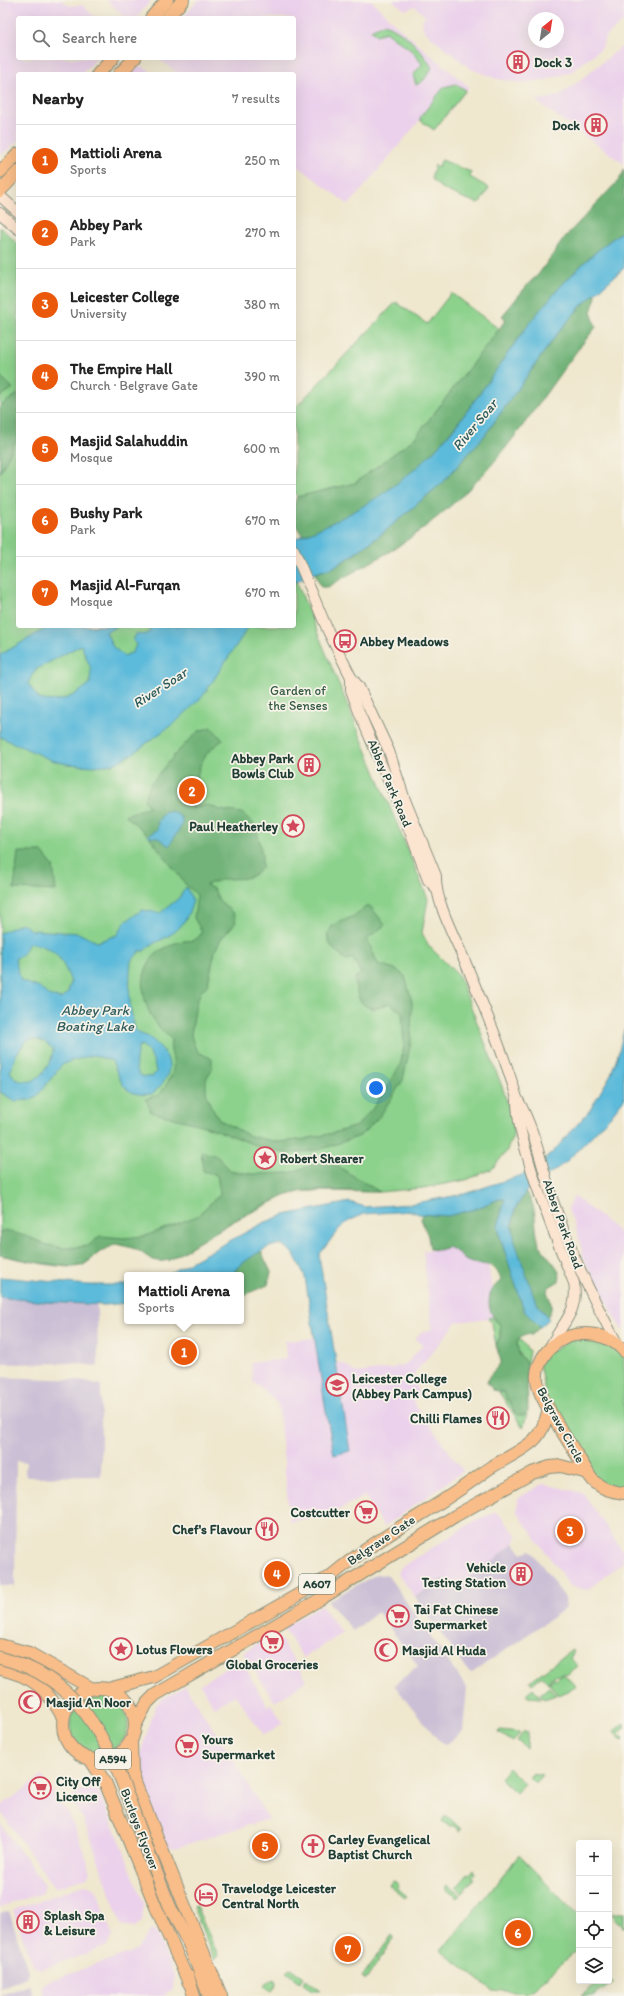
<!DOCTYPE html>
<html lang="en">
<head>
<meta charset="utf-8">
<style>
	:root { --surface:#fff; --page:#f2f2f2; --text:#222; --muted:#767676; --line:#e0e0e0; --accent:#ea580c }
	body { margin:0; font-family:Itim,sans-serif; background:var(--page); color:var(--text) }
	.controls { position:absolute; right:12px; bottom:12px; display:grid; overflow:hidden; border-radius:4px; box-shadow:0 4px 16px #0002 }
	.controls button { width:36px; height:36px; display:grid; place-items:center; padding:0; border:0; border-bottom:1px solid var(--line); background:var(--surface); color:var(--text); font:20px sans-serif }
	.compass { position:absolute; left:528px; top:12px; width:36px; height:36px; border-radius:50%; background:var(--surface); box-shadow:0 4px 16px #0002; rotate:30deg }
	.you { position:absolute; left:376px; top:1088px; width:14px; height:14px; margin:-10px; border:3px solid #fff; border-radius:50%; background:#1a73e8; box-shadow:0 0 0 6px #1a73e833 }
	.badge { display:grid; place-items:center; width:26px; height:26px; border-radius:50%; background:var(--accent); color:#fff; font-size:13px; font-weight:700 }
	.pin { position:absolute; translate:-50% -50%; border:2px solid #fff; box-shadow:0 1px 4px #0006 }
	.popup { position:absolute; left:124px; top:1272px; width:120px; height:52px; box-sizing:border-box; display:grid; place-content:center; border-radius:4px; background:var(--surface); filter:drop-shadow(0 1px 3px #0005); font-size:13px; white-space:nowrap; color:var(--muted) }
	.popup b { font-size:15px; color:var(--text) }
	.popup::after { content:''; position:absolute; left:50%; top:100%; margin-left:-8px; border:8px solid transparent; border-top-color:var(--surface) }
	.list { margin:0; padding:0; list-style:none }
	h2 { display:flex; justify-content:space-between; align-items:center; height:52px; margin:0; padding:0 16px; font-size:17px }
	h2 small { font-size:13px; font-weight:400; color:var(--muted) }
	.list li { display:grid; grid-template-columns:26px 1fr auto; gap:12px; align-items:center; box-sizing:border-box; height:72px; padding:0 16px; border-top:1px solid var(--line) }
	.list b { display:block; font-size:15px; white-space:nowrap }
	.list p { margin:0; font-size:13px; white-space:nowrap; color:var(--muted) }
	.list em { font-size:13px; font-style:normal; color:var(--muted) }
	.icon { flex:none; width:22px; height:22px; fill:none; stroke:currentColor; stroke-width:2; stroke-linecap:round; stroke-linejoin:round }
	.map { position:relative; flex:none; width:624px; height:1996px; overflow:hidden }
	.search { position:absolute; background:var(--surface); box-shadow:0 4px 16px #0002; left:16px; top:16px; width:280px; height:44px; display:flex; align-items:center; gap:10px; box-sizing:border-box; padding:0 14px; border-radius:4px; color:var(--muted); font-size:15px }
	.panel { position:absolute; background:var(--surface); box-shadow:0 4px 16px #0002; left:16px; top:72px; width:280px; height:556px; border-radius:4px }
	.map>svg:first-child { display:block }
	.built { fill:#ebd1eb; fill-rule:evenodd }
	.industrial { fill:#cbbfd5 }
	.green { fill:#8cd18c; stroke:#568760 }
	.forest { fill:#71b378; stroke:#487856 }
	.water { fill:#5cbada; stroke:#3e7c87; fill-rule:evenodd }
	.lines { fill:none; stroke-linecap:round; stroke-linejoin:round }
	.secondary-casing { stroke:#879281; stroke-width:12 }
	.primary-casing { stroke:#879281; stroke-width:14 }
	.secondary { stroke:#fce5d0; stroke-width:10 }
	.primary { stroke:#f8bd89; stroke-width:12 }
	.primary-bridge-casing { stroke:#879281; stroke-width:14; stroke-linecap:butt }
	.primary-bridge { stroke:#f8bd89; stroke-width:12 }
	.labels { text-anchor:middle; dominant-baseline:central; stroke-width:3.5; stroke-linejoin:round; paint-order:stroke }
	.shield { fill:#f7f3e8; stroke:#60746a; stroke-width:1 }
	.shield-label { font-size:12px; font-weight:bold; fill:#1f3d34 }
	.poi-label { font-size:13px; font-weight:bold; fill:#1f3d34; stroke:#f7f3e8; text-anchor:start }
	.park-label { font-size:13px; fill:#355b46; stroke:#f7f3e8 }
	.street-label { font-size:13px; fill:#1f3d34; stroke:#f7f3e8 }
	.water-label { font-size:14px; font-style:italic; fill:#2e5c5e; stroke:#f7f3e8 }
</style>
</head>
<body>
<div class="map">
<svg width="624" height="1996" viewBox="0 0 624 1996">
	<rect width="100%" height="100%" fill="#f7f3e8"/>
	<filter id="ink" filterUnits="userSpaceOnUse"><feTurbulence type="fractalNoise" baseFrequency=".025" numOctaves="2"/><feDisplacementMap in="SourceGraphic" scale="8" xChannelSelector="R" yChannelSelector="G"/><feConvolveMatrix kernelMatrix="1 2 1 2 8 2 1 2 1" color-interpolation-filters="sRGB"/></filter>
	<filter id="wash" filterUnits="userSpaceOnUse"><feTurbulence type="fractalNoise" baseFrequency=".012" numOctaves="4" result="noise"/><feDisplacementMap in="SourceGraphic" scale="16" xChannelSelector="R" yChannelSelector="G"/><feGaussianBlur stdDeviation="0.9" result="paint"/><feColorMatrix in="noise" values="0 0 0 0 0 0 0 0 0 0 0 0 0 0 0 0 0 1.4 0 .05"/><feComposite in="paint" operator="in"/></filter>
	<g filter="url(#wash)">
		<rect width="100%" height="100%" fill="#efe7ce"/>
		<g class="built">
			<polygon points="0,0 61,0 70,6 83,5 96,18 18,18 18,58 97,58 82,74 18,74 18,141 0,156"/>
			<polygon points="107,0 151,0 136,18 125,18"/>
			<polygon points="198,0 371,0 397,26 469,87 434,130 420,120 349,205 294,163 294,74 179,74 158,58 294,58 294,18 183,18"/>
			<path d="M392 0H624V21L605 37 602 48 571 72 546 80 522 83 497 79 471 69 424 31 422 22 425 16 415 6 405 10ZM534 18H558V42H534Z"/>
			<polygon points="624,45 624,164 536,101 558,96 569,89"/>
			<polygon points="139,66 145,68 154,74 130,74"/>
			<polygon points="574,1196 624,1236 624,1330 621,1329 584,1260 578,1234 568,1209"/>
			<polygon points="485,1243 496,1317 457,1322 414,1374 419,1395 413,1402 463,1471 384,1527 365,1496 330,1514 290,1522 278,1404 253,1381 251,1363 286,1359 285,1341 314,1338 319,1366 342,1363 356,1373 394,1368 397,1366 405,1365 423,1345 415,1339 421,1332 432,1329 423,1251"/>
			<polygon points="543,1484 583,1493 624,1553 622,1563 587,1590 570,1586 517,1512 518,1498"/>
			<polygon points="497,1512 517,1536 514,1543 496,1558 451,1589 443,1578 415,1597 398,1574 399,1569 478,1519"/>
			<polygon points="321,1605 342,1633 303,1658 283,1627"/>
			<polygon points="272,1635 278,1636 307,1680 275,1702 243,1653"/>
			<polygon points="241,1660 267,1706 271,1704 283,1723 264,1735 235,1695 214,1707 200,1684"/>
			<polygon points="185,1686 234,1760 268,1819 175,1848 165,1844 143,1792 137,1769 138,1760 156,1705 161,1700"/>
			<polygon points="42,1776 66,1811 76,1830 91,1871 87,1877 55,1888 0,1811 0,1807"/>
			<polygon points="90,1785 97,1790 117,1833 144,1904 142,1921 135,1927 121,1925 92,1842 83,1819 69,1798"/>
			<polygon points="0,1823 44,1884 42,1893 0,1907"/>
			<polygon points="87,1884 96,1889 113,1937 107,1946 40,1970 33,1966 13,1910"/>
			<polygon points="152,1930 157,1933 174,1976 173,1990 163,1996 44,1996 41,1986 43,1983 135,1951"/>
		</g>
		<g class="industrial">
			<polygon points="0,1297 45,1302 97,1305 98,1366 73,1363 0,1364"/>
			<polygon points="0,1377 81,1380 101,1385 101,1476 27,1477 25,1473 26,1462 16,1461 15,1586 0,1586"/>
			<polygon points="514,1543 521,1553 531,1550 565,1598 566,1608 472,1673 468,1671 415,1597 443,1578 451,1589 496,1558"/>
			<polygon points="377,1574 388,1576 467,1688 463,1731 447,1744 439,1741 394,1685 418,1666 378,1612 353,1631 328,1601"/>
			<polygon points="9,1911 28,1971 26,1977 0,1988 0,1914"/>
			<polygon points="29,1985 33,1996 0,1996 0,1995"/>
		</g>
		<g class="green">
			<path d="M383 24C402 28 423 51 432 68L424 80 416 85 413 75 422 64 412 51 386 32 376 35 371 30Z"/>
			<polygon points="456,84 466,90 434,130 420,120 421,116 444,87"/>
			<path d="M442 160 471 172 470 177 489 188 481 201 477 203C467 199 435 189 432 178 431 174 434 169 435 165L438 167Z"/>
			<path d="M0 227 18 244V626H294V576L428 899 422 933 429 946 459 976 503 1089 513 1122V1136L506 1152 492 1169 466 1180 423 1188 380 1192 303 1191 285 1196 234 1221 169 1260C149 1264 151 1254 135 1248 128 1245 119 1244 111 1241 104 1247 90 1262 83 1265 70 1272 16 1258 0 1255Z"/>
			<polygon points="451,293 499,329 415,438 355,483 297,497 294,488 294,409 396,302 427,324"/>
			<polygon points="492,1317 500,1325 500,1337 496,1345 492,1324 488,1318"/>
			<polygon points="581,1334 624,1351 624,1493 595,1483 549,1409 539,1364 544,1355"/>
			<path d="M519 1338 529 1351 527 1364C520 1355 514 1349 519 1338Z"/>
			<polygon points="499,1392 504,1392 507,1400 525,1415 527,1414 523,1428"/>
			<polygon points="572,1650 574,1652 570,1658 578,1666 568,1674 562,1673 558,1676 557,1674 549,1680 549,1684 542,1676 532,1684 530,1681"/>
			<polygon points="562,1674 566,1676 576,1687 558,1695 550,1685 550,1681 554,1678 556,1680"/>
			<polygon points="549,1687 556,1695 544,1699 540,1694"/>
			<polygon points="533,1688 541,1698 528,1697 526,1694"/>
			<circle cx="99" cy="1724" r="29"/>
			<polygon points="624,1723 624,1728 618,1733 624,1739 622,1741 614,1731"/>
			<polygon points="500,1730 519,1732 519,1734 513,1742 499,1733"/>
			<polygon points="523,1732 528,1732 527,1748 517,1741"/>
			<polygon points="509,1768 525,1784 516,1793 500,1778"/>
			<polygon points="532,1773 542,1775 535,1783 529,1777"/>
			<polygon points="446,1815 461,1829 460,1831 452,1825 450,1827 442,1821"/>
			<polygon points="519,1855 579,1917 579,1949 527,1993 492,1990 441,1951"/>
			<polygon points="474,1870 476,1872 472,1877 474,1878 462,1893 456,1888 468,1874 470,1875"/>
			<polygon points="393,1880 399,1885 397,1888 407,1896 405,1898 389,1885"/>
			<polygon points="447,1885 460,1895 457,1898 445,1888"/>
			<polygon points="196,1906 218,1955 214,1959 193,1907"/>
			<polygon points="612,1913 624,1913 624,1928 611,1915"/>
			<polygon points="392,1935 394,1937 366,1980 362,1977"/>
			<polygon points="291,1968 304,1977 300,1982 287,1972"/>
			<polygon points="609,1977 614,1982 594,1996 581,1996 596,1984 595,1981 609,1981"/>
			<polygon points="274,1979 277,1983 272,1991 264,1986"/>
			<polygon points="306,1979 321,1990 312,1990 303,1984"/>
		</g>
		<g class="forest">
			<path d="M624 169V230C541 287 498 382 431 454 397 490 350 518 304 535 293 528 291 508 297 497L355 483 415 438 499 329 506 319 502 316 530 282 538 275 565 237 619 180 623 173Z"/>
			<path d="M596 293V297L591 312 596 327C552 379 519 440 470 488 446 511 418 534 389 552 369 564 348 574 328 587H321L315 573 332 568 351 557 383 533 443 482 485 435 557 334 580 307Z"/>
			<polygon points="0,376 13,388 0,397"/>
			<polygon points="18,394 18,437 0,473 0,406"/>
			<path d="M211 727 223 740C193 760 199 775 192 808L208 805 220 810 242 813 256 826 262 855V868C250 880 246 878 230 879 222 879 214 882 206 885L214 889 219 900 234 914 236 922 221 939 215 951 208 984 201 992 196 1003 191 1035 194 1045 198 1052 212 1059V1069L206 1079V1092L211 1107 220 1120 250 1136 279 1142 305 1139 333 1133 357 1126 373 1108 400 1066 404 1046 402 1012 389 1003C366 1017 355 1001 355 978L361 974 353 958 346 960 332 948 327 936 332 926 358 914 364 907H371L385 925 367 939 378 964 395 969 405 976 412 1002 411 1042 403 1080 380 1116 360 1136 319 1150 288 1154 263 1148 208 1127 151 1112 146 1099 159 1095C166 1086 176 1072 173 1060 171 1050 170 1050 171 1039 166 1034 160 1029 156 1023 139 1001 136 963 165 948 169 946 174 943 179 942 190 939 195 944 202 932L194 918 197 895 186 885 148 835 125 815 149 807 144 800 150 784 178 751 199 731Z"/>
			<polygon points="18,852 42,852 53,866 56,891 14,889"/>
			<path d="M201 1151 217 1156 231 1171 253 1174 289 1173 317 1163 337 1166 380 1192C356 1192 329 1189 304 1191 268 1195 202 1241 169 1260 150 1264 150 1256 135 1249 129 1247 122 1245 116 1244L100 1252 83 1265 73 1267 40 1263 0 1255V1232L4 1230 29 1237 47 1245 64 1248 88 1246 100 1236 124 1238 145 1236 197 1216 220 1194 217 1175 203 1171Z"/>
			<path d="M525 1192C540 1207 532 1227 540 1245 546 1257 564 1269 559 1281L549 1287 547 1292C551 1301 554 1309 547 1317L536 1302 531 1293C520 1259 500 1224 525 1192Z"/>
			<path d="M499 1199H505L498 1226 500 1237 525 1312 540 1327 532 1335 525 1334 519 1338 517 1344 519 1355 527 1364 528 1412 525 1415C514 1416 515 1414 511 1404 509 1400 505 1398 504 1392L493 1390 487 1382C489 1372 498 1370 501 1361L496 1346 500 1337V1325C489 1313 487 1306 491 1290L501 1280C494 1257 480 1269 465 1260 459 1255 456 1250 448 1247L439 1250 430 1249 428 1236 421 1219 422 1214C450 1218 474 1210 499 1199Z"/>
			<polygon points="261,1251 271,1272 268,1285 241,1296 241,1275 235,1275 235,1270 249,1258"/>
		</g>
		<g class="water">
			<path d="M624 230V268L580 307 557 334 485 435 443 482 383 533 350 557 332 568 315 573 294 582V539C344 520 391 493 429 456 467 418 494 370 526 328 553 292 587 256 624 230Z"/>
			<path d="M50 626H118L106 632 113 647 124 656 133 652 136 645 133 640 137 633 144 635 150 632 149 626H249L203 696 177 721 132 754 114 764 95 766 67 764 51 760 0 737V655ZM81 645 91 669 90 683C75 697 59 704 39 699L28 683 35 670Z"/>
			<polygon points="165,811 174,812 182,818 182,825 169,846 157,837 149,837 148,835 157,830 158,821"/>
			<path d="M186 887 193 901C189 914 183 928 170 935 161 941 151 943 143 952L141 950 131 961C129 983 128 1007 135 1028 137 1035 145 1034 150 1038 175 1057 175 1075 152 1094 123 1097 122 1083 112 1061L93 1055 71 1061 62 1065 37 1096 30 1100 15 1101 0 1092V933L22 923 31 930 78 933 97 942 117 935 125 922 142 910 160 913 179 898ZM29 943C57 948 61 957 71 982L68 992 61 999 48 995 40 988 21 981 15 959 23 954ZM33 1039 45 1042 53 1049C53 1060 44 1074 34 1080 28 1083 21 1081 15 1079L10 1071 16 1055 26 1041ZM142 1045C150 1053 154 1059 156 1072L152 1077 141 1076C132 1066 137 1059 138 1047Z"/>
			<path d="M624 1029V1099L610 1117 566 1162 527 1190 515 1209 512 1225 515 1242 536 1302 549 1319 540 1327 525 1312 522 1304 500 1237 498 1226 505 1199H499L475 1209 448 1216 419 1214 411 1211 364 1214 349 1221 339 1229 319 1255 350 1451 334 1455 325 1405 305 1277C300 1266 294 1249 281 1245 269 1243 243 1262 235 1270V1275H166L263 1223 284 1215 350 1202 365 1207 410 1204 464 1194 522 1175 551 1154 590 1110 611 1074 619 1051Z"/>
			<polygon points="0,1277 88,1285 127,1285 127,1303 105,1305 45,1302 0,1297"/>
		</g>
	</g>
	<g filter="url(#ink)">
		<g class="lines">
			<g class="secondary-casing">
				<g id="secondary">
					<polyline points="0,196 18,212"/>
					<polyline points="0,213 18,229"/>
					<path d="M294 550 328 631 351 677 359 687 389 751 405 800 436 876C435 901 454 936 464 959 483 1005 503 1051 517 1098 536 1131 542 1169 554 1204 571 1253 593 1300 618 1345"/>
					<polyline points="351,677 351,690 359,712 409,829 428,880 435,887"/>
					<path d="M517 1099C517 1122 524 1144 530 1165 542 1205 558 1244 574 1283 579 1312 562 1323 550 1347"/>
				</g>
			</g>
			<g class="primary-casing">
				<g id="primary">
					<polyline points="151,18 167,0"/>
					<polyline points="167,18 183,0"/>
					<polyline points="98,74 113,58"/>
					<polyline points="119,74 135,58"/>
					<polyline points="0,172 18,154"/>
					<polyline points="0,191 18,172"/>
					<path d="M624 1351C602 1326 560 1329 543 1357 540 1363 537 1368 537 1374 536 1380 538 1386 540 1392 551 1417 568 1440 582 1463 586 1469 590 1479 596 1483 604 1490 614 1492 624 1493"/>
					<polyline points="0,1645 29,1653 91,1688"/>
					<path d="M0 1669C33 1676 47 1689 63 1717"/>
					<circle cx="99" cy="1724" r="36"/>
					<path d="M108 1689 154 1677 331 1576C378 1536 435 1510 484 1472 499 1461 518 1454 533 1441 542 1433 546 1421 549 1409"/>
					<polyline points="136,1724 147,1703 155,1695 322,1598 455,1516 532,1473 550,1467 561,1466 588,1473"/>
					<polyline points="131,1742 132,1772 136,1785 221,1996"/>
					<polyline points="90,1759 105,1782 156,1907 189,1983"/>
					<polyline points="170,1907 189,1944 209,1996"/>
					<polyline points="188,1976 194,1996"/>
				</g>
			</g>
			<use href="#secondary" class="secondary"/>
			<use href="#primary" class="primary"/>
			<g class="primary-bridge-casing">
				<path id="primary-bridge" d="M0 1658C80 1677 107 1740 133 1810 145 1843 157 1875 170 1907"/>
			</g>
			<use href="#primary-bridge" class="primary-bridge"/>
		</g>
	</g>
	<defs>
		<g id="building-ring" transform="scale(1.15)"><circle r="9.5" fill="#f7f3e8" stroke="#d1495b" stroke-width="1.5"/><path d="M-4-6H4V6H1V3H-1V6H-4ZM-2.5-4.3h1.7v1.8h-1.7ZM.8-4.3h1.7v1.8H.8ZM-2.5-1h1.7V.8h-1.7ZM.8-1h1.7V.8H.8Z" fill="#d1495b"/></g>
		<g id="bus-ring" transform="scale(1.15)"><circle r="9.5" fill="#f7f3e8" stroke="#d1495b" stroke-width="1.5"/><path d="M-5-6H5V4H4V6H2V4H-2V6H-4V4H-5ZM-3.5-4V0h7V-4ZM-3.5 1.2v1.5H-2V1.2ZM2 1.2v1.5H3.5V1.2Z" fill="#d1495b"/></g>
		<g id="sight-ring" transform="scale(1.15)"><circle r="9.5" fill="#f7f3e8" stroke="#d1495b" stroke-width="1.5"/><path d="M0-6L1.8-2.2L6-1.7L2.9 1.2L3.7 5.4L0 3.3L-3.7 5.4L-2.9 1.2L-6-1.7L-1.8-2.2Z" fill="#d1495b"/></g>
		<g id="university-ring" transform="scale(1.15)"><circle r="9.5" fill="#f7f3e8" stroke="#d1495b" stroke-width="1.5"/><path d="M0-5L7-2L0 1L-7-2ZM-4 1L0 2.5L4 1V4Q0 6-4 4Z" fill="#d1495b"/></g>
		<g id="restaurant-ring" transform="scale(1.15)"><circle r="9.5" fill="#f7f3e8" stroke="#d1495b" stroke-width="1.5"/><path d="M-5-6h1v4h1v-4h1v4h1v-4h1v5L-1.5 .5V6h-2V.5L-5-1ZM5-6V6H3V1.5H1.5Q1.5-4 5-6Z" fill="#d1495b"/></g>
		<g id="supermarket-ring" transform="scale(1.15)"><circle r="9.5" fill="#f7f3e8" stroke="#d1495b" stroke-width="1.5"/><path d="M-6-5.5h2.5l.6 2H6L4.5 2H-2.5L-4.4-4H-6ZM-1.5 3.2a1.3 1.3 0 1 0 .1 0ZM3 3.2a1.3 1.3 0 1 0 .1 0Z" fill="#d1495b"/></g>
		<g id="mosque-ring" transform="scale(1.15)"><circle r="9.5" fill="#f7f3e8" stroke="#d1495b" stroke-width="1.5"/><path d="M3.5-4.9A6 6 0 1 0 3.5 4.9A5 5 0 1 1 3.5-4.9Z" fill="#d1495b"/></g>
		<g id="church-ring" transform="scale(1.15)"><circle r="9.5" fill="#f7f3e8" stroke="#d1495b" stroke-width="1.5"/><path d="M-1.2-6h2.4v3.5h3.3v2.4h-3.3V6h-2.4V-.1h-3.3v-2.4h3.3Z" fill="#d1495b"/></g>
		<g id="hotel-ring" transform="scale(1.15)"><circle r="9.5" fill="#f7f3e8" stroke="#d1495b" stroke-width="1.5"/><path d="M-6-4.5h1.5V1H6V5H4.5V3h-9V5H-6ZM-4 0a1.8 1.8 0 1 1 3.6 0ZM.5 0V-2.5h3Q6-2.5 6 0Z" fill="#d1495b"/></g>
	</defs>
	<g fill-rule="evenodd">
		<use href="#building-ring" x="518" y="62"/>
		<use href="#building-ring" x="596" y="125"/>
		<use href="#bus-ring" x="345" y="641"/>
		<use href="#building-ring" x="309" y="765"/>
		<use href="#sight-ring" x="293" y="826"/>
		<use href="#sight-ring" x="265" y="1158"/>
		<use href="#university-ring" x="337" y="1385"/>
		<use href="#restaurant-ring" x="498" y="1418"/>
		<use href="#supermarket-ring" x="366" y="1512"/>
		<use href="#restaurant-ring" x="267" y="1529"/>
		<use href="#building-ring" x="521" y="1574"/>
		<use href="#supermarket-ring" x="398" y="1616"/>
		<use href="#supermarket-ring" x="272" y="1642"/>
		<use href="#sight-ring" x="121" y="1649"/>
		<use href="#mosque-ring" x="386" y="1650"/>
		<use href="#mosque-ring" x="30" y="1702"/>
		<use href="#supermarket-ring" x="187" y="1746"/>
		<use href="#supermarket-ring" x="40" y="1788"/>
		<use href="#church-ring" x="313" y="1846"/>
		<use href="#hotel-ring" x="206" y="1895"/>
		<use href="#building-ring" x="28" y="1922"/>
	</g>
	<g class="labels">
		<g class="shield">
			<rect x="299" y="1574" width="36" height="20" rx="3"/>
			<rect x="95" y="1749" width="36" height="20" rx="3"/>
		</g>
		<g class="shield-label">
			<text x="317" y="1584">A607</text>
			<text x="113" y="1759">A594</text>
		</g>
		<g class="poi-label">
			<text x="534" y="62">Dock 3</text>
			<text x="580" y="125" text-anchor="end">Dock</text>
			<text x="360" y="641">Abbey Meadows</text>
			<text x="294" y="758" text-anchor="end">Abbey Park<tspan x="294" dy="15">Bowls Club</tspan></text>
			<text x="278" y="826" text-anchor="end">Paul Heatherley</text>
			<text x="280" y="1158">Robert Shearer</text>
			<text x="352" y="1378">Leicester College<tspan x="352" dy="15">(Abbey Park Campus)</tspan></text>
			<text x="482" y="1418" text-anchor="end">Chilli Flames</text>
			<text x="350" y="1512" text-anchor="end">Costcutter</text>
			<text x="252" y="1529" text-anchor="end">Chef's Flavour</text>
			<text x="506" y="1567" text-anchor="end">Vehicle<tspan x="506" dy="15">Testing Station</tspan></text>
			<text x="414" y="1609">Tai Fat Chinese<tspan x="414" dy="15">Supermarket</tspan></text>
			<text x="136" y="1649">Lotus Flowers</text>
			<text x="402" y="1650">Masjid Al Huda</text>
			<text x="272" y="1664" text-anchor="middle">Global Groceries</text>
			<text x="46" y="1702">Masjid An Noor</text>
			<text x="202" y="1739">Yours<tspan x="202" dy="15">Supermarket</tspan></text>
			<text x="56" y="1781">City Off<tspan x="56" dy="15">Licence</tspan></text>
			<text x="328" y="1839">Carley Evangelical<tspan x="328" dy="15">Baptist Church</tspan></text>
			<text x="222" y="1888">Travelodge Leicester<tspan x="222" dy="15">Central North</tspan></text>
			<text x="44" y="1915">Splash Spa<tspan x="44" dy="15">&amp; Leisure</tspan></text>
		</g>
		<g class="park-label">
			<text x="298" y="690">Garden of<tspan x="298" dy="15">the Senses</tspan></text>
		</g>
		<g class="street-label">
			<text transform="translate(390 783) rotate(67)">Abbey Park Road</text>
			<text transform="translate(563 1224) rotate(70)">Abbey Park Road</text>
			<text transform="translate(561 1425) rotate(61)">Belgrave Circle</text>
			<text transform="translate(381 1540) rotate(-34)">Belgrave Gate</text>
			<text transform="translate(140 1829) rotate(69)">Burleys Flyover</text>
		</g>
		<g class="water-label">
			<text transform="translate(475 425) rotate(-50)">River Soar</text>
			<text transform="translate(160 688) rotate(-33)">River Soar</text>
			<text x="95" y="1010">Abbey Park<tspan x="95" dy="16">Boating Lake</tspan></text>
		</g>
	</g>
</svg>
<div class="controls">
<button>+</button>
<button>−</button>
<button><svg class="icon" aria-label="locate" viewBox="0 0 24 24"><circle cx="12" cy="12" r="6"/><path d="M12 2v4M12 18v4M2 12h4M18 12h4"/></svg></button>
<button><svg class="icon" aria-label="layers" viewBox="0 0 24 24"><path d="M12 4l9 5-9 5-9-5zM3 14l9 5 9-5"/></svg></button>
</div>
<svg class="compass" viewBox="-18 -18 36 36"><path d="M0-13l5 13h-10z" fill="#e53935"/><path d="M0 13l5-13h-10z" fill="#767676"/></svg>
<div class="you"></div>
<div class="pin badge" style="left:184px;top:1352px">1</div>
<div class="popup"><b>Mattioli Arena</b>Sports</div>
<div class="pin badge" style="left:192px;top:791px">2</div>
<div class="pin badge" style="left:570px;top:1531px">3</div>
<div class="pin badge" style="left:277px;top:1574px">4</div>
<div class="pin badge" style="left:265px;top:1846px">5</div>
<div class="pin badge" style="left:518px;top:1933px">6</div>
<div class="pin badge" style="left:348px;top:1949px">7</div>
<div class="search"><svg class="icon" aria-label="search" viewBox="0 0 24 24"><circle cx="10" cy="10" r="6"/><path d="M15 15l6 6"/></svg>Search here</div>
<section class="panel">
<h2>Nearby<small>7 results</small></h2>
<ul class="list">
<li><span class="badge">1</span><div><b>Mattioli Arena</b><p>Sports</p></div><em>250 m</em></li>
<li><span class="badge">2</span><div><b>Abbey Park</b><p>Park</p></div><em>270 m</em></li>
<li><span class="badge">3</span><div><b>Leicester College</b><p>University</p></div><em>380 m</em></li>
<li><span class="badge">4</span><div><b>The Empire Hall</b><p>Church · Belgrave Gate</p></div><em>390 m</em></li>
<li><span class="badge">5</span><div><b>Masjid Salahuddin</b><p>Mosque</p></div><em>600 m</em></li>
<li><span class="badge">6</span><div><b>Bushy Park</b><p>Park</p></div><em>670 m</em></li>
<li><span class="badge">7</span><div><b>Masjid Al-Furqan</b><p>Mosque</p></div><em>670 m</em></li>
</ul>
</section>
</div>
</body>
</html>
